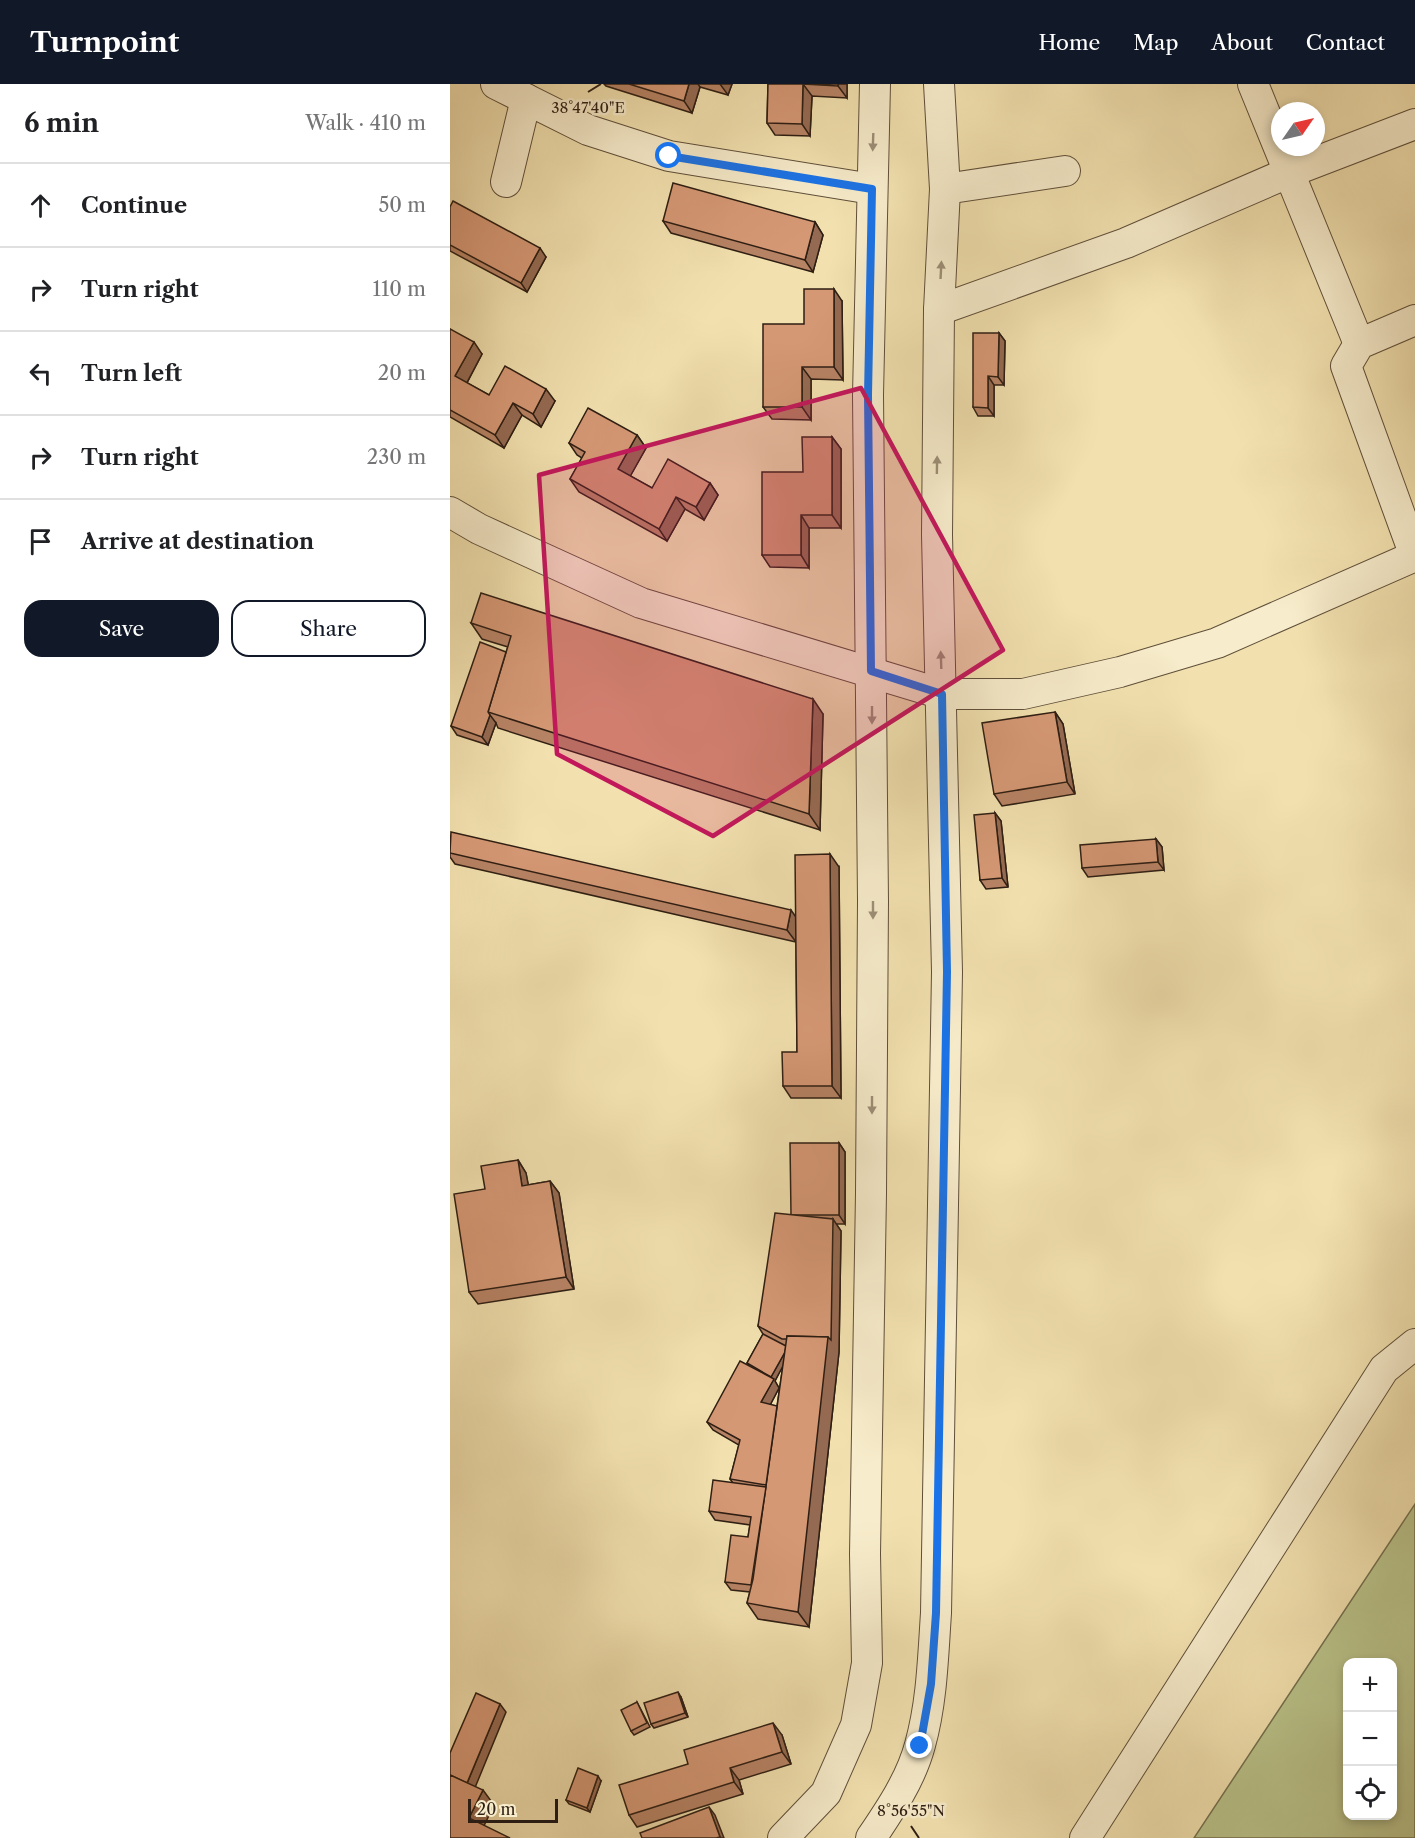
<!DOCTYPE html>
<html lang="en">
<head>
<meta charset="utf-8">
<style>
	:root { --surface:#fff; --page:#f6f6f6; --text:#202124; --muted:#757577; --line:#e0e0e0; --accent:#111827 }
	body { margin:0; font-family:"Libre Caslon Text",serif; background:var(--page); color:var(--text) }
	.controls { position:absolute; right:18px; bottom:18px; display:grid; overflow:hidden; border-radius:12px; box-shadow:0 3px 9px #0003 }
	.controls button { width:54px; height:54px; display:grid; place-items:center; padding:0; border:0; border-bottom:2px solid var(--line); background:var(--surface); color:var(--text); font:30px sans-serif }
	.compass { position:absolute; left:821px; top:18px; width:54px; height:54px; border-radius:50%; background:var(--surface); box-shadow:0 3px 9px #0003; rotate:56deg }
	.scale { position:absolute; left:18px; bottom:15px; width:90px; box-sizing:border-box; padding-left:6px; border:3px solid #2e1e13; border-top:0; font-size:16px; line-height:21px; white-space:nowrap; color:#2e1e13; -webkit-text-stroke:4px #f7eccb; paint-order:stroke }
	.stop { position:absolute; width:18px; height:18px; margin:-14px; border:4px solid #1a73e8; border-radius:50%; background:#fff }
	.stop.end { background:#1a73e8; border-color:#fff; box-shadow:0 2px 6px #0008 }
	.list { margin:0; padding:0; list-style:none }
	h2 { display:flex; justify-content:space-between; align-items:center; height:78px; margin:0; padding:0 24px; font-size:26px }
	h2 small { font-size:20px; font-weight:400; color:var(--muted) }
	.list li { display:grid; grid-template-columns:39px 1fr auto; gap:18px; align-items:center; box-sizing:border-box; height:84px; padding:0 24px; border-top:2px solid var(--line) }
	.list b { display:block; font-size:22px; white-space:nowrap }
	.list em { font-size:20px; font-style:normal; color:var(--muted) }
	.actions { display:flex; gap:12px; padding:18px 24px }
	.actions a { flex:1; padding:14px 0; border:2px solid var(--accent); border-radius:18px; text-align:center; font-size:21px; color:var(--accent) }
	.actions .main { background:var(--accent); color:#fff }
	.icon { flex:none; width:33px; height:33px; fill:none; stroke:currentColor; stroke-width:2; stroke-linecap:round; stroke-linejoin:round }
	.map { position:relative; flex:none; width:965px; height:1754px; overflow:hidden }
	header { display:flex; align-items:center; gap:36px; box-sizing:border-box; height:84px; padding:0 30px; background:var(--accent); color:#fff }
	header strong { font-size:28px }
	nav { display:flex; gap:33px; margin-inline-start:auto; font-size:21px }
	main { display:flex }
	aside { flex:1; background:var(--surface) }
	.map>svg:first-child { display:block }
	.green { fill:#bac38b; stroke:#74704f; stroke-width:1.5; fill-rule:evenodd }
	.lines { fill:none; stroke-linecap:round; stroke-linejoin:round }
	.minor-casing { stroke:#5f4f3a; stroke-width:32 }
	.minor { stroke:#f7eccb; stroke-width:30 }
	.wall { fill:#b78365; stroke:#2e1e13; stroke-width:1.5; fill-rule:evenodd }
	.shaded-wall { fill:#956a52; stroke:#2e1e13; stroke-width:1.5 }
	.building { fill:#d59875; stroke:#2e1e13; stroke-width:1.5 }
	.oneway { fill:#9d8f78 }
	.route { stroke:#1a73e8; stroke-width:8 }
	.marked { fill:#c2185b; fill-opacity:0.2; stroke:#c2185b; stroke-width:4.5; stroke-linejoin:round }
	.ticks { fill:none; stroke:#2e1e13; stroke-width:2 }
	.ticks-label { font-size:15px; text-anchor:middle; fill:#2e1e13; stroke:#f7eccb; stroke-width:5; stroke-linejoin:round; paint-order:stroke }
</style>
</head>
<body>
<header>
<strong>Turnpoint</strong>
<nav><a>Home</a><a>Map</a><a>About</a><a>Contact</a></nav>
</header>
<main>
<aside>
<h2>6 min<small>Walk · 410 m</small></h2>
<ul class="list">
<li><svg class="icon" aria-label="ahead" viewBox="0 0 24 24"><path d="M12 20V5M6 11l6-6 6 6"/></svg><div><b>Continue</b></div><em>50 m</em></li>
<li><svg class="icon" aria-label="right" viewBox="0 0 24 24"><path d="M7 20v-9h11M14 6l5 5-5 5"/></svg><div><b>Turn right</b></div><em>110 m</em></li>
<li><svg class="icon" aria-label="left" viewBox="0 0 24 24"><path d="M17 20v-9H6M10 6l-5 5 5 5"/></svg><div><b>Turn left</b></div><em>20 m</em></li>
<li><svg class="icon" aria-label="right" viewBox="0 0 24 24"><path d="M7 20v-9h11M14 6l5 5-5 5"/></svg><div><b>Turn right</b></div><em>230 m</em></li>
<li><svg class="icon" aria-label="arrive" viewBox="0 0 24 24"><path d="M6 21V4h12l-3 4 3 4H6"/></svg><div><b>Arrive at destination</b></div></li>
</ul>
<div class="actions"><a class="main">Save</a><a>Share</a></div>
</aside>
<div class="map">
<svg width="965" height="1754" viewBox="0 0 965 1754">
	<rect width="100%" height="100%" fill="#f2e1af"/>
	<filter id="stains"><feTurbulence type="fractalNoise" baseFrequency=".00333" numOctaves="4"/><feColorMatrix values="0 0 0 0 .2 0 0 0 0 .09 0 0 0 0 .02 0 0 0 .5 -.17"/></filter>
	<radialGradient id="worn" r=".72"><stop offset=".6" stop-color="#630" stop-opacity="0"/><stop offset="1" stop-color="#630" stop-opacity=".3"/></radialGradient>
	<path class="green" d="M965 1420V1754H744ZM898 1578H942V1732H898Z"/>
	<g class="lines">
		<g class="minor-casing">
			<g id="minor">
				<polyline points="46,0 138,46 219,72 422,105"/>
				<polyline points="803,0 909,260"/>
				<polyline points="56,98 76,15"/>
				<polyline points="495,105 615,87"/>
				<polyline points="489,226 676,159 840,88 965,40"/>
				<polyline points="0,428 29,445 191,519 492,610 573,610 670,588 767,559 965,472"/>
				<polyline points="965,472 896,282 909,260 965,236"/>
				<polyline points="333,1754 376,1709 406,1641 417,1579 415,1470 421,1109 423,817 418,311 425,0"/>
				<path d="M421 1754C440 1726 461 1695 470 1661 482 1618 483 1573 486 1529L497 888 487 451 489 226 495 105 489 0"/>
				<polyline points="635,1754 934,1285 965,1260"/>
			</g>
		</g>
		<use href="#minor" class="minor"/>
	</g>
	<g class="wall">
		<polygon points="154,0 282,0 278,11 250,3 242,29 156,2"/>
		<polygon points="318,0 397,0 397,14 362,12 360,52 325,51 317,39"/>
		<polygon points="0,123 96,173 77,208 0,167"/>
		<polygon points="213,137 365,138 373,151 363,188 221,149"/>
		<polygon points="392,217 393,296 361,295 361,336 322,335 313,323 354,240"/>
		<polygon points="0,245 32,270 17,299 39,311 105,317 91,343 72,331 54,364 0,333"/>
		<polygon points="549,249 555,257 554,301 544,301 544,332 528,332 523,323"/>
		<polygon points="187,351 196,364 180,392 202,404 260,399 268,411 254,436 235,425 217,457 129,408 120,395 132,374 127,371 119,359"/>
		<polygon points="382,353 391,365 391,444 359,444 359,484 320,483 312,471 353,388"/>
		<polygon points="21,539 373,630 370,746 48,644 46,639 38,661 7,651 1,642 56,568 58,563 32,555"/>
		<polygon points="605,628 613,640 625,710 552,722 544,710"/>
		<polygon points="545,729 551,737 558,803 536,805 530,796"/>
		<polygon points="0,752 346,833 389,783 391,1014 341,1014 333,1002 347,968 346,856 346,858 5,780 0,773"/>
		<polygon points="706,755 712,763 714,786 638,793 632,784"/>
		<path d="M389 1059 395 1068V1140H386L391 1147 389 1268 359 1543 308 1535 297 1519 300 1508 281 1506 275 1498 298 1453 300 1441 265 1436 259 1427 283 1399 280 1395 289 1361 263 1346 257 1338 299 1281 297 1279 313 1250 308 1242 341 1131ZM333 1281 327 1322 320 1321 329 1304 325 1297Z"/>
		<polygon points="68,1076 76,1089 78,1101 100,1097 109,1109 124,1205 28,1220 19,1208 35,1105"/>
		<polygon points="231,1613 238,1633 204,1644 201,1640"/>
		<polygon points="187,1618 200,1643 184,1651 181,1647"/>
		<polygon points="332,1651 341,1680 289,1696 293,1710 187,1743 179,1731"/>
		<polygon points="151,1697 140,1728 119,1720 116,1716"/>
	</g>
	<g class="shaded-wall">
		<polygon points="239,0 248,0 250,3 242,29 234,17"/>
		<polygon points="270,0 282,0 278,11"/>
		<polygon points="353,0 362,12 360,52 352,40"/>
		<polygon points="388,0 397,0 397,14 388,2"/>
		<polygon points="365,138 373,151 363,188 355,176"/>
		<polygon points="90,164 96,173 77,208 71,199"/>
		<polygon points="384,205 392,217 393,296 384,283"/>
		<polygon points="549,249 555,257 554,301 548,293"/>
		<polygon points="24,258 32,270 14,304 5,292"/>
		<polygon points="352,283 361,295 361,336 352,323"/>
		<polygon points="538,292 544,301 544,332 538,324"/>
		<polygon points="96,305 105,317 91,343 83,330"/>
		<polygon points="63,319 72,331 54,364 45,351"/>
		<polygon points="187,351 196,364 177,398 168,385"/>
		<polygon points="382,353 391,365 391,444 382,431"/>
		<polygon points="260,399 268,411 254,436 246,423"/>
		<polygon points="226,413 235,425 217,457 209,445"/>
		<polygon points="351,431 359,444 359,484 351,471"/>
		<polygon points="363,615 373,630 370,746 359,730"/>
		<polygon points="605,628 613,640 625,710 617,698"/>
		<polygon points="40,631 46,639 38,661 32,653"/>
		<polygon points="545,729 551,737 558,803 552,794"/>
		<polygon points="706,755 712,763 714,786 708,778"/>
		<polygon points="380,770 389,783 391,1014 382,1002"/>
		<polygon points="341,826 350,839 346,858 337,846"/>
		<polygon points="389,1059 395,1068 395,1140 389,1131"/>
		<polygon points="68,1076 76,1089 81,1114 72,1102"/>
		<polygon points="100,1097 109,1109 124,1205 116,1193"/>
		<polygon points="383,1135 391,1147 389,1268 359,1543 348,1528"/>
		<polygon points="338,1263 341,1267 325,1297 329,1304 317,1327 311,1318 323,1296 321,1293"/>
		<polygon points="228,1608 231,1613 238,1633 235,1629"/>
		<polygon points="50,1620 56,1628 22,1711 16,1702"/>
		<polygon points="323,1639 332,1651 341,1680 332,1668"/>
		<polygon points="280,1684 289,1696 293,1710 284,1698"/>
		<polygon points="148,1692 151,1697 140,1728 137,1724"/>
		<polygon points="33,1706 44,1721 30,1750 19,1734"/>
		<polygon points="259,1723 265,1731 274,1754 271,1754 270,1753"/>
	</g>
	<g class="building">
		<polygon points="179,0 239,0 234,17"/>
		<polygon points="318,0 388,0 388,2 353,0 352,40 317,39"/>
		<polygon points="223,99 365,138 355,176 213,137"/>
		<polygon points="3,117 90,164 71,199 0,161 0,123"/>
		<polygon points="354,205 384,205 384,283 352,283 352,323 313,323 313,240 354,240"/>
		<polygon points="0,245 24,258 5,292 39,311 55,282 96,305 83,330 63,319 45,351 0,326"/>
		<polygon points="523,249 549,249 548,293 538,292 538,324 523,323"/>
		<polygon points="138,324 187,351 168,385 202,404 218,375 260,399 246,423 226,413 209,445 120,395 135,368 119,359"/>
		<polygon points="352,353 382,353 382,431 351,431 351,471 312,471 312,388 353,388"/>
		<polygon points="31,509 363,615 359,730 38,628 61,552 21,539"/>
		<polygon points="30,558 56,568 38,628 40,631 32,653 1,642"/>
		<polygon points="605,628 617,698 544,710 532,639"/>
		<polygon points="545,729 552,794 530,796 524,731"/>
		<polygon points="1,748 341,826 337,846 0,769"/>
		<polygon points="706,755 708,778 632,784 630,761"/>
		<polygon points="380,770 382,1002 333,1002 332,968 347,968 345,771"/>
		<polygon points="340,1059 389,1059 389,1131 341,1131"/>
		<polygon points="68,1076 72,1102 100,1097 116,1193 19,1208 4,1110 35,1105 31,1082"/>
		<polygon points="325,1129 383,1135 381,1256 378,1253 337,1252 337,1255 332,1255 308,1242"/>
		<polygon points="313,1250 336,1262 335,1268 321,1293 297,1279"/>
		<polygon points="337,1252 378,1253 348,1528 297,1519 303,1495"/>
		<polygon points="290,1277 324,1295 311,1318 327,1322 316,1401 280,1395 290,1356 257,1338"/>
		<polygon points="263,1396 316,1403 301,1501 275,1498 281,1451 298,1453 301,1433 259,1427"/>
		<polygon points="228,1608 235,1629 201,1640 194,1619"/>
		<polygon points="26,1609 50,1620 17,1699 0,1691 0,1669"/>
		<polygon points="187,1618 197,1639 181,1647 171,1626"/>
		<polygon points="323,1639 332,1668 280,1684 284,1698 179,1731 169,1701 238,1680 234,1666"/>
		<polygon points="128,1684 148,1692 137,1724 116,1716"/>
		<polygon points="0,1691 33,1706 19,1734 60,1754 0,1754"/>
		<polygon points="259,1723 270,1753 266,1754 192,1754 190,1749"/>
	</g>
	<defs><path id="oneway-solid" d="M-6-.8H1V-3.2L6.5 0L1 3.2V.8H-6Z" transform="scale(1.5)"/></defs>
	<g class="oneway">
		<use href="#oneway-solid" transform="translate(423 58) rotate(92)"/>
		<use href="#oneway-solid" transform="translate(491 186) rotate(-87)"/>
		<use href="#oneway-solid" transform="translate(487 381) rotate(-89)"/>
		<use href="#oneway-solid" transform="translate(491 576) rotate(-92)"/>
		<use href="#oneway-solid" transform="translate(422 631) rotate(90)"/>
		<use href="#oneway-solid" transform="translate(423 826) rotate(90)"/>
		<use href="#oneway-solid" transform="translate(422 1021) rotate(90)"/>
	</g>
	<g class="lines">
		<polyline class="route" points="219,72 422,105 418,311 421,587 492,610 497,888 486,1529 481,1600 470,1662"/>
	</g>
	<path class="marked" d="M411 304 553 566 263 752 107 670 89 391Z"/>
	<path class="ticks" d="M138 8 151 0M461 1742 469 1754"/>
	<g class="ticks-label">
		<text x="138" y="29">38°47'40"E</text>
		<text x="461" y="1732">8°56'55"N</text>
	</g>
	<rect width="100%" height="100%" filter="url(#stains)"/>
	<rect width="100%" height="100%" fill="url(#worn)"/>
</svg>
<div class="controls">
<button>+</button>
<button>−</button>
<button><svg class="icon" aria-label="locate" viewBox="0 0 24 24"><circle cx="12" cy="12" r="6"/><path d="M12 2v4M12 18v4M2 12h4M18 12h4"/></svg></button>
</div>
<svg class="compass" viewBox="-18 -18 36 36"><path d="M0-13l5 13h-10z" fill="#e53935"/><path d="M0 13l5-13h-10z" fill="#757577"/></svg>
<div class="scale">20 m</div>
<div class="stop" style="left:219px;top:72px"></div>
<div class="stop end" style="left:470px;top:1662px"></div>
</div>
</main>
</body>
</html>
